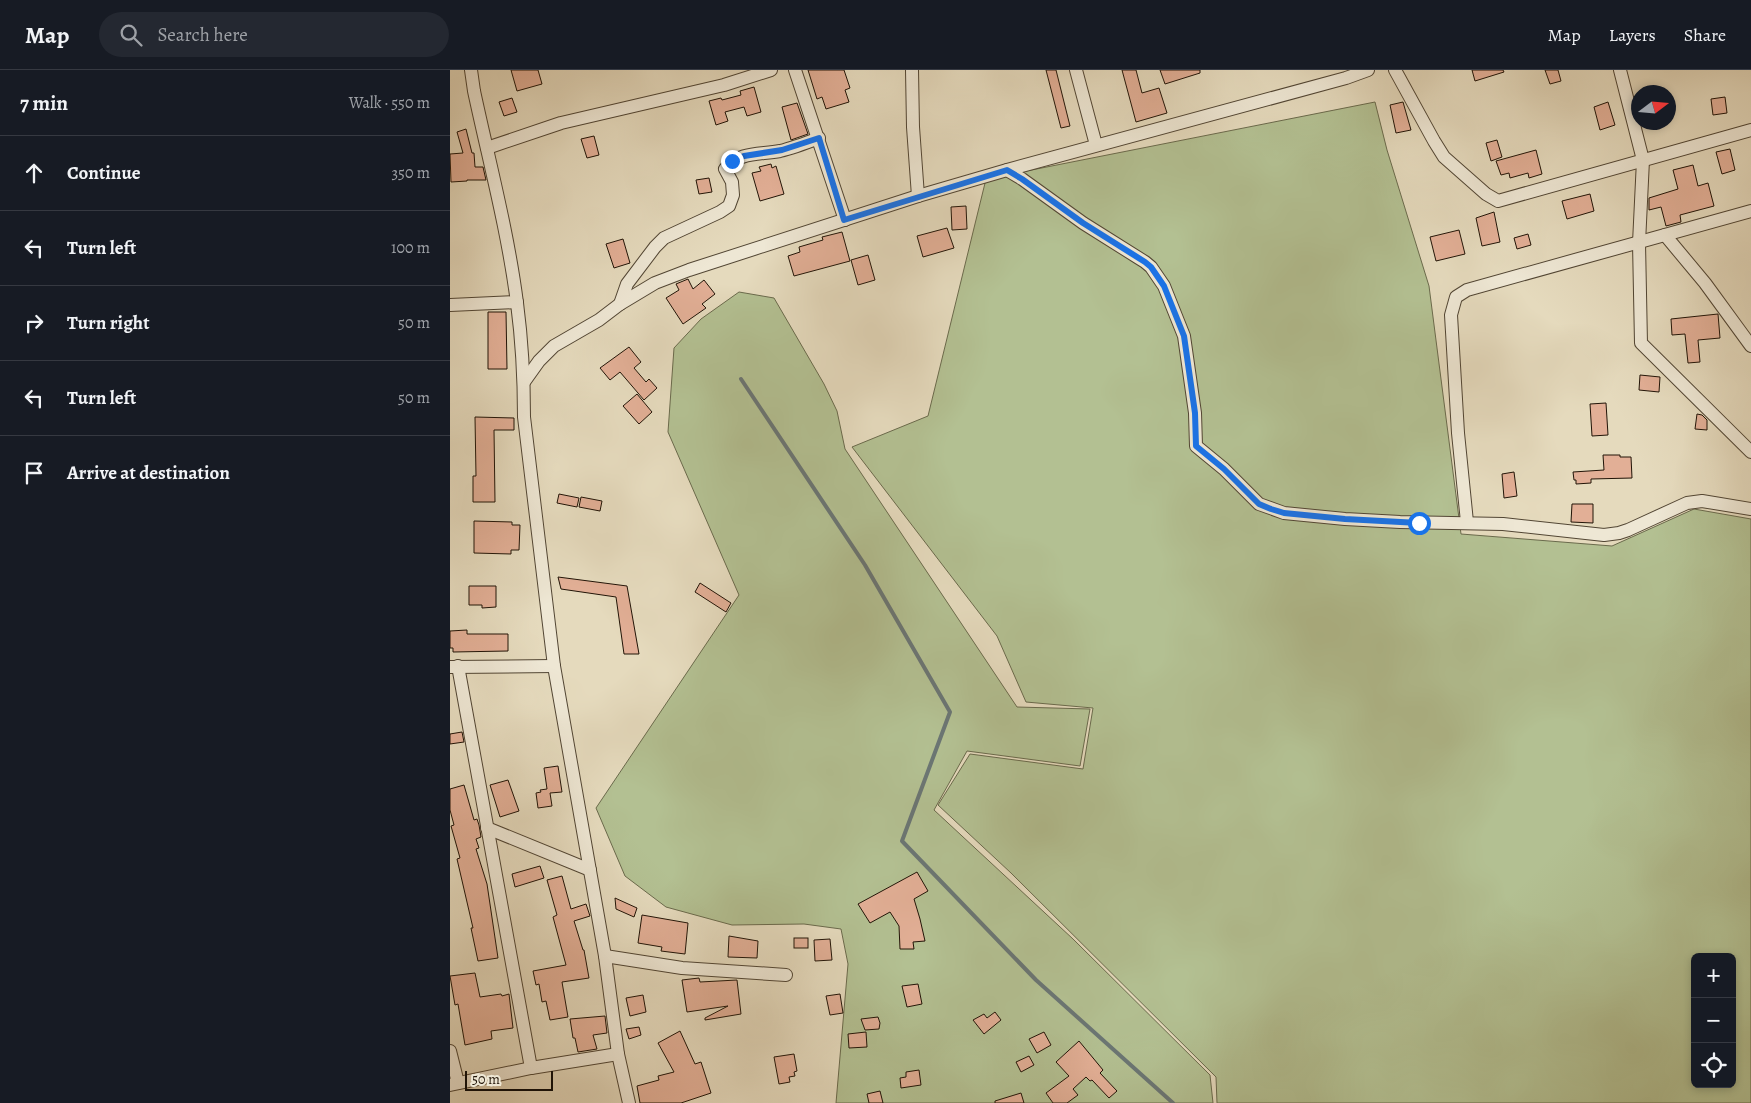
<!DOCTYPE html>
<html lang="en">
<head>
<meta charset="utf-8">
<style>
	:root { --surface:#171b24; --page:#242831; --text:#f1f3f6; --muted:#9ea1a6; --line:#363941 }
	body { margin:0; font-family:Alegreya,serif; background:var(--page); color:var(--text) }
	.controls { position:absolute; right:15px; bottom:15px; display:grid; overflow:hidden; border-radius:8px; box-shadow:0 2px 8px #0003 }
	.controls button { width:45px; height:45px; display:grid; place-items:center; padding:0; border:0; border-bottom:1px solid var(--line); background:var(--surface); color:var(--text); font:25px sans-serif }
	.compass { position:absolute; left:1181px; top:15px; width:45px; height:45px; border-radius:50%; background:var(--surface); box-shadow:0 2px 8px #0003; rotate:74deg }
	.scale { position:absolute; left:15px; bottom:12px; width:88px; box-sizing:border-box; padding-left:5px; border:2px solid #211407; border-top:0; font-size:14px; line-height:18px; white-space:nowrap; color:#211407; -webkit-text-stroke:4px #eee7d4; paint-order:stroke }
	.stop { position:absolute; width:15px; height:15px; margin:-11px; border:4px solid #1a73e8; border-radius:50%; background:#fff }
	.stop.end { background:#1a73e8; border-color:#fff; box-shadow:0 1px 5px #0008 }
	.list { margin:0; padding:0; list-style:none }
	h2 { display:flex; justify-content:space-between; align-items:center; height:65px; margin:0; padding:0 20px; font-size:21px }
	h2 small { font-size:16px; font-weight:400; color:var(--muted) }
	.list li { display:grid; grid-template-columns:32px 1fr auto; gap:15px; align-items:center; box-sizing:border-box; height:75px; padding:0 20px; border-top:1px solid var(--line) }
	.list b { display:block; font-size:19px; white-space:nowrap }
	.list em { font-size:16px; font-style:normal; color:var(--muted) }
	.icon { flex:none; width:28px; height:28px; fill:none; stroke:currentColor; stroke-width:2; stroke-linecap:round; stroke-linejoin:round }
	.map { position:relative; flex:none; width:1301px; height:1033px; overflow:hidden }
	header { display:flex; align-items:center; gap:30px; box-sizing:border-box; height:70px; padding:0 25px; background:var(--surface); border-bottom:1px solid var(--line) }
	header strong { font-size:24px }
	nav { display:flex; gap:28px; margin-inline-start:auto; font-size:18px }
	.search { width:350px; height:45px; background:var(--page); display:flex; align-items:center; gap:12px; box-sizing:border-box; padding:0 18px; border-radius:28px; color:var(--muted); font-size:19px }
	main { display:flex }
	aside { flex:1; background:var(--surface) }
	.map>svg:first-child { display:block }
	.green { fill:#b3c092; stroke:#6a6a4c; fill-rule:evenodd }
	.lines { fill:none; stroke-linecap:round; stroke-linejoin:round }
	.stream { stroke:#6b7674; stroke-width:4 }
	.building { fill:#e2af96; stroke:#211407 }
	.minor-casing { stroke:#524634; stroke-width:14 }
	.minor { stroke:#eee7d4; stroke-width:12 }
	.route { stroke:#1a73e8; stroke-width:6 }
</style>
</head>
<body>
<header>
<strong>Map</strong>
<div class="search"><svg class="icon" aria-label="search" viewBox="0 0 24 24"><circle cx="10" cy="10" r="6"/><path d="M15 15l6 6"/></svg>Search here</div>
<nav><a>Map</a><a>Layers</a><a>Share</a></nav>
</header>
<main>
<aside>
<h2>7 min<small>Walk · 550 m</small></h2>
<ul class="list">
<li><svg class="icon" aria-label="ahead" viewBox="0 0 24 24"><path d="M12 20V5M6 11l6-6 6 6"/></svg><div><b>Continue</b></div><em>350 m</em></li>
<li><svg class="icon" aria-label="left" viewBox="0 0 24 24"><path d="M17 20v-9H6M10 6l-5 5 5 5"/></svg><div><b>Turn left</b></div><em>100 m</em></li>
<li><svg class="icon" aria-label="right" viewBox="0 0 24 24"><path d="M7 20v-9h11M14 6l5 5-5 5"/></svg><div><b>Turn right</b></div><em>50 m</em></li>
<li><svg class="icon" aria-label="left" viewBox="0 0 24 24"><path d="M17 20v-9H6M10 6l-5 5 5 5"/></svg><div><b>Turn left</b></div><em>50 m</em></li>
<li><svg class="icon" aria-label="arrive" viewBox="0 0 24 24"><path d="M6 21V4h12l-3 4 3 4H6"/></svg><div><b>Arrive at destination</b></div></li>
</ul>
</aside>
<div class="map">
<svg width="1301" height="1033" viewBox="0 0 1301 1033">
	<rect width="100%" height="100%" fill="#e5dabd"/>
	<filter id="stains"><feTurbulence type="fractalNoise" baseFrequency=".004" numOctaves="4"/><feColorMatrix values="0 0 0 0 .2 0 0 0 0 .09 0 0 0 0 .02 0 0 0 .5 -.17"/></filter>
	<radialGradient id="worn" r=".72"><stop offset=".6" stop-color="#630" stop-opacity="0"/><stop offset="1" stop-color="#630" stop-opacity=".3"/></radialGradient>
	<g class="green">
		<path d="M925 32 937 80 979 216 1011 464 1162 476 1244 439 1301 449V1033H767L766 1007 561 803 488 735 520 684 633 699 643 638 576 632 547 566 402 377 478 346 536 109ZM1245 887H1282V1014H1245Z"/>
		<polygon points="289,222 324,228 374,314 387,341 395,379 567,637 640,639 630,696 517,681 484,740 623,869 760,1005 763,1033 386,1033 398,894 391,859 354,854 282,855 216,837 175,806 146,738 289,525 218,362 224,278 251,249"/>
	</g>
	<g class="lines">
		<polyline class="stream" points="291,309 415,495 500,642 452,771 586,910 723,1033"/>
	</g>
	<g class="building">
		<polygon points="61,0 88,0 92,14 67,21"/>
		<polygon points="358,0 394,0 400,18 395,20 399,32 376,39 372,27 367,29"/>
		<polygon points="596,0 606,0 620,56 611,58"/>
		<polygon points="672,0 686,0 692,23 709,18 717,43 686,52"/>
		<polygon points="710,0 750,0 750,3 715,14"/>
		<polygon points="1022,0 1053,0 1054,2 1025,11"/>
		<polygon points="1095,0 1108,0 1111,11 1100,14"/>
		<polygon points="304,17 311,42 297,46 294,37 275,42 278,51 266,55 259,31 271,28 272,30 291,25 290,21"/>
		<polygon points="1275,27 1277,43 1263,45 1261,29"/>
		<polygon points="62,28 67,42 54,46 49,32"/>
		<polygon points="953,32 961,60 946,63 940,35"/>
		<polygon points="1158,32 1165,55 1150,60 1144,37"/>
		<polygon points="347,33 358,64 341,70 332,37"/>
		<polygon points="16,59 22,83 24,83 25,97 33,97 36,110 17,110 17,111 1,112 0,84 13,83 7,62"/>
		<polygon points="144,66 149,85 137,88 131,69"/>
		<polygon points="1047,70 1052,87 1041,91 1036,73"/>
		<polygon points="1280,79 1285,100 1272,104 1266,82"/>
		<polygon points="1086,80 1092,104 1079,108 1078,103 1060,108 1059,103 1051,105 1046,91"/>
		<polygon points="321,94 322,98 326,96 334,124 310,131 302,103 311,101 309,97"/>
		<polygon points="1243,95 1248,116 1258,113 1264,136 1230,145 1231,152 1216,156 1211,137 1199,140 1199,128 1228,119 1223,100"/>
		<polygon points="259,108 262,122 249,124 246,110"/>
		<polygon points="1140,124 1144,141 1117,149 1112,131"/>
		<polygon points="516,136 517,159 502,160 501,137"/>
		<polygon points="1044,142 1050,172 1032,176 1026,148"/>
		<polygon points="497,158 504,178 473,187 467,166"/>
		<polygon points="1009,160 1015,184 986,191 980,167"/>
		<polygon points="392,162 400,191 344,206 338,186 350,182 349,177 373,170 372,167"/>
		<polygon points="1078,164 1081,175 1067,179 1064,168"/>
		<polygon points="173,169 180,193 164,198 156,174"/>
		<polygon points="418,185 425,210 408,215 401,190"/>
		<polygon points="238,209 243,219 254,210 265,224 252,234 256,238 233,254 216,228 229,220 226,214"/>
		<polygon points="38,242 56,242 57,299 38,299"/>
		<polygon points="1268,244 1270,268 1248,270 1250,292 1238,293 1235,264 1222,265 1221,249"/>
		<polygon points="179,277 191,292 184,298 196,312 199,309 207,318 194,330 170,302 160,310 150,298"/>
		<polygon points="1190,305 1210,307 1209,322 1189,320"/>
		<polygon points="187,324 202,342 189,354 173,336"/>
		<polygon points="1156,333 1158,365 1142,366 1140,334"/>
		<polygon points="1247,344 1252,345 1257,350 1257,360 1245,359"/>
		<polygon points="25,347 64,348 64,360 44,360 45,432 23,432 23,406 26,406"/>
		<polygon points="1153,385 1170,385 1170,387 1181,387 1182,408 1141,409 1141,413 1126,414 1126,410 1124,410 1123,402 1154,400"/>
		<polygon points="1064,402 1067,426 1054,428 1052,404"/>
		<polygon points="109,424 129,428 127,437 107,433"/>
		<polygon points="131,427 152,431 150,441 129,437"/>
		<polygon points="1122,434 1143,434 1143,453 1121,452"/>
		<polygon points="24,451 62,452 62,455 70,455 69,480 61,480 61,484 24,483"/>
		<polygon points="108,507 177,516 189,584 174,584 166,527 111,519"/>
		<polygon points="250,513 281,533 276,542 245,522"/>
		<polygon points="19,516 46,516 46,537 32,538 32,535 19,535"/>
		<polygon points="17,560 17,564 58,564 58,581 3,582 3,578 0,578 0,561"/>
		<polygon points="12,662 14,672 0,674 0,664"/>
		<polygon points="108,696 112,722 100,723 102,736 88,738 86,723 91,722 90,720 97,719 94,698"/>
		<polygon points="58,710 69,741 50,747 40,715"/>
		<polygon points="14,715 24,750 27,749 29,755 31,767 26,769 29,778 26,779 37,814 48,888 28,891 21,858 23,858 7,789 10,788 1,756 4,755 0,740 0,719"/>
		<polygon points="90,796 94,808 65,817 62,804"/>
		<polygon points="467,802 478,821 464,829 470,849 475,871 463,872 464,879 450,879 449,856 440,842 420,853 408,834"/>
		<polygon points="112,806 121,839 136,834 140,846 124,851 133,880 134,880 139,908 112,912 118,947 100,950 96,931 92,932 89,914 86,915 83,901 116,895 103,847 107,845 97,810"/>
		<polygon points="165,828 187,838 184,847 166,839"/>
		<polygon points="192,845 238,853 235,884 211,881 212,877 188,873"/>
		<polygon points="279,866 308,871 307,888 278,887"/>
		<rect x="344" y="868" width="14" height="10"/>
		<polygon points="380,869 382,890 365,891 364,870"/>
		<polygon points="25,903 30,927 51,924 52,926 59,924 63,958 41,961 42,969 15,975 8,934 5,935 0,906"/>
		<polygon points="249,908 250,912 287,910 291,944 255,950 255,948 278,936 237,942 232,910"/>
		<polygon points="468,914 472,934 457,937 452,916"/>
		<polygon points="390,924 393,943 380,945 376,926"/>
		<polygon points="193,925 196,942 180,946 176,928"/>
		<polygon points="545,942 551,950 534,964 523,950 534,944 537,948"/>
		<polygon points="155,946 157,963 143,965 147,979 128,982 125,968 123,968 120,949"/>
		<polygon points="428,947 430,953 429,959 415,960 411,949"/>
		<polygon points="189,957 191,965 179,969 176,959"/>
		<polygon points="230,961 245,994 251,992 261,1023 231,1033 190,1033 187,1016 209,1010 208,1006 224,1002 208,973"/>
		<polygon points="416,962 417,977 399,978 398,964"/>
		<polygon points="594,962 601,975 587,983 579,969"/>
		<polygon points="629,971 653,1000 650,1003 667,1021 659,1028 642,1010 640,1011 636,1007 623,1019 628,1025 617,1033 603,1033 596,1023 619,1006 606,992"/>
		<polygon points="344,984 347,1001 344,1002 345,1006 339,1007 340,1012 329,1014 324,987"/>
		<polygon points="579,986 584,995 571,1002 566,992"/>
		<polygon points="469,1000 471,1015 451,1018 450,1008 456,1007 456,1002"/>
		<polygon points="430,1021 433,1033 419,1033 417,1024"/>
		<polygon points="571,1023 574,1033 545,1033 545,1031"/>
	</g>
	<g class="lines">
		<g class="minor-casing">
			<g id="minor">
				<path d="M21 0 24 21C39 91 58 162 67 233 72 271 74 309 74 347L104 596 155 886 168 984 179 1033"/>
				<polyline points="345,0 395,150"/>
				<polyline points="462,0 463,57 468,126"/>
				<polyline points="626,0 646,75"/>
				<polyline points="945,0 984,71 994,87 1036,124 1048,131 1301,60"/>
				<polyline points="1170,0 1193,90 1189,173 1191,273 1301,382"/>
				<polyline points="37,78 111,53 274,15 321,0"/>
				<polyline points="557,100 572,109 633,153 695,192 701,197 714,216 734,266 745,343 746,376 774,399 809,434 834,443 895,449 950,452 1053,454 1154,465 1169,463 1178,460 1237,433 1252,431 1301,439"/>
				<polyline points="1215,165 1255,213 1301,276"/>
				<path d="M170 234 177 214 205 177 214 168 270 142 279 136 283 125 282 112 275 99C290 81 309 85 330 81 343 78 356 73 369 68"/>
				<polyline points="0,235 67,232"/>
				<polyline points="74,312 89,291 104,276 149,250 170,234 205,213 239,200 468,126 557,100 896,8 918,0"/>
				<polyline points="1017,452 1008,363 1001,245 1006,227 1017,220 1301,141"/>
				<polyline points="8,596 81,998"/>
				<polyline points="1,597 104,596"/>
				<polyline points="37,758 140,800"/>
				<polyline points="155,886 232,898 336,905"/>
				<polyline points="0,981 8,1013"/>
				<polyline points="0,1015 81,998 168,984"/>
			</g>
		</g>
		<use href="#minor" class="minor"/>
	</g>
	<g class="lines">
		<polyline class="route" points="282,91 294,86 332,80 369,68 394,150 557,100 572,109 633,153 695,192 701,197 714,216 734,266 745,343 746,376 774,399 809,434 821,439 834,443 895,449 969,453"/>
	</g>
	<rect width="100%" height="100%" filter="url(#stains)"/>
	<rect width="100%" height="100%" fill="url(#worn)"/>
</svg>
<div class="controls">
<button>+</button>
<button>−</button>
<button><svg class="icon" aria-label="locate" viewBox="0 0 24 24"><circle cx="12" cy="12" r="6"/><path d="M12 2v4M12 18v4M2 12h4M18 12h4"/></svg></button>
</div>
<svg class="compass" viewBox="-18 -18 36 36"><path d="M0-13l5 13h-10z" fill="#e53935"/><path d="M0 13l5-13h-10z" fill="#9ea1a6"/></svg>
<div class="scale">50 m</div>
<div class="stop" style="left:969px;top:453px"></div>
<div class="stop end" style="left:282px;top:91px"></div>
</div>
</main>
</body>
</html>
